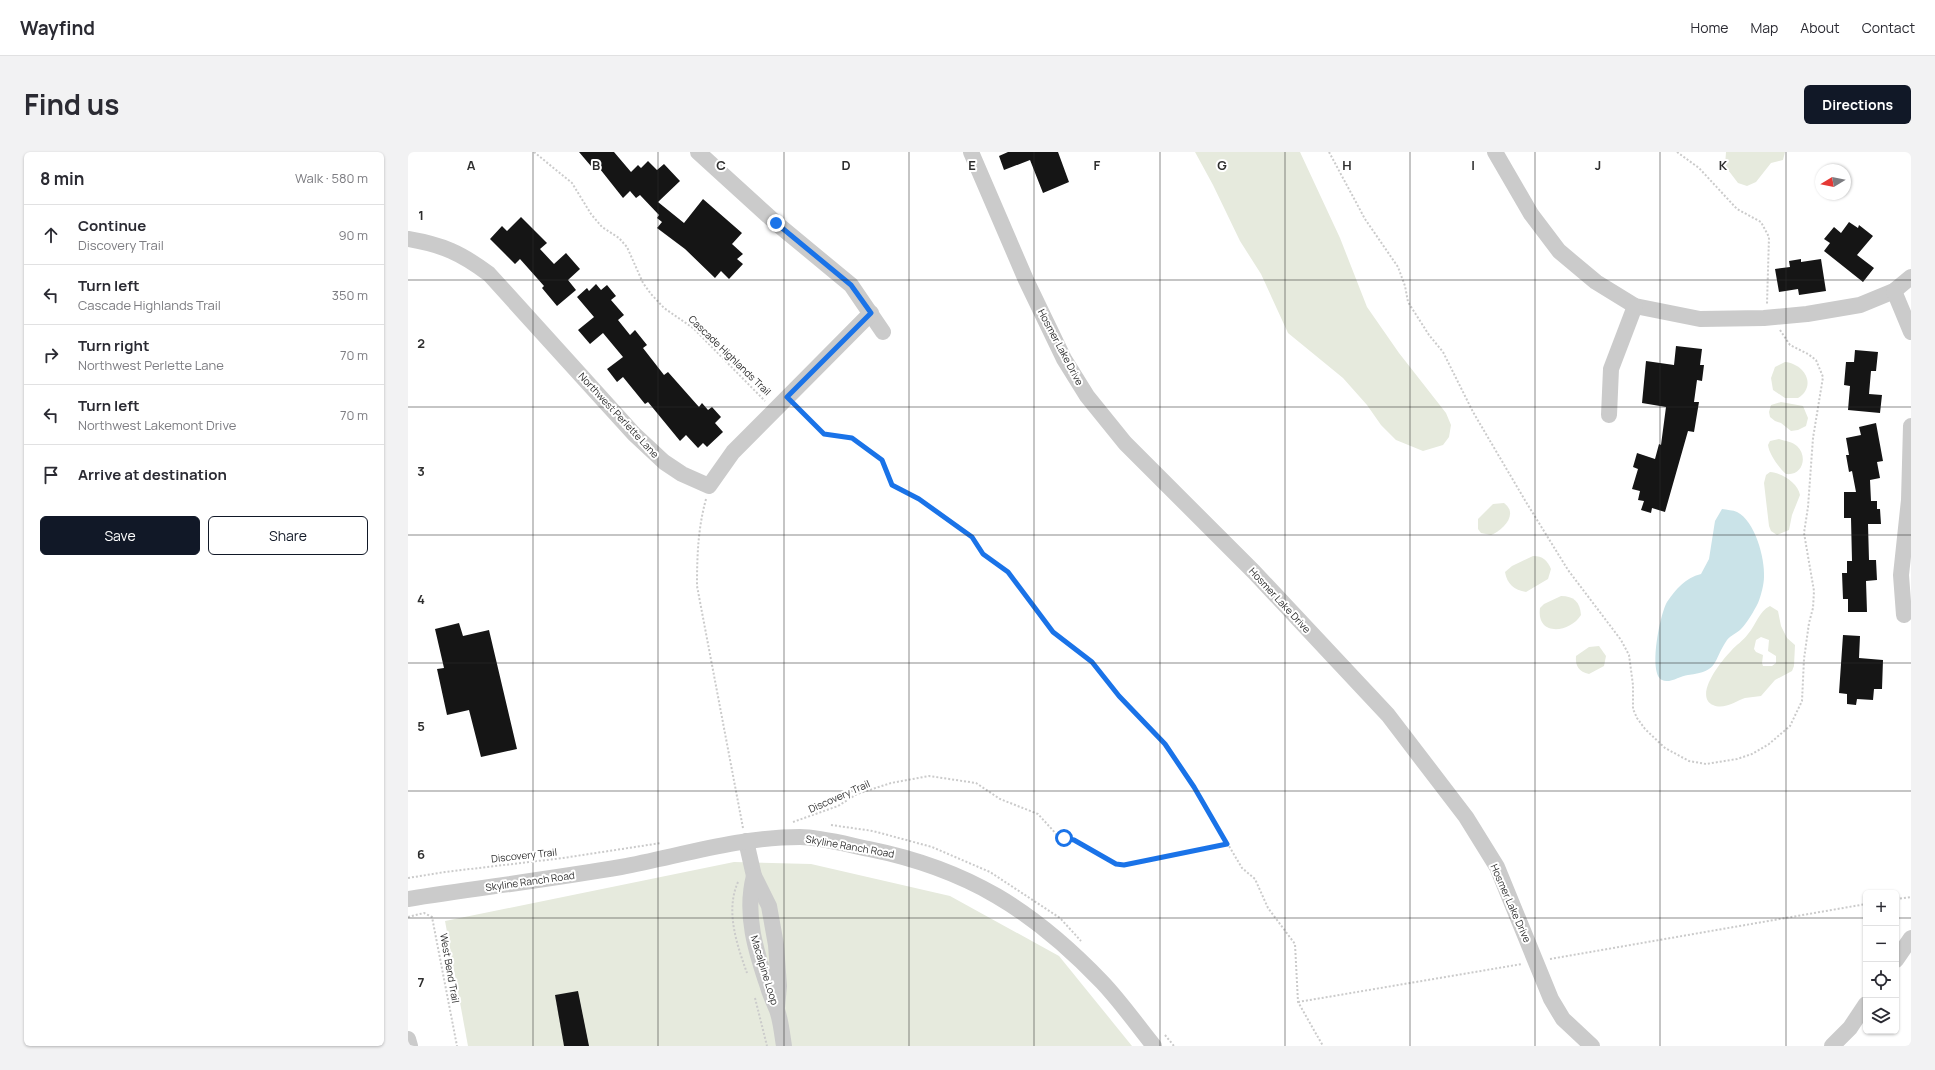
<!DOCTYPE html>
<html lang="en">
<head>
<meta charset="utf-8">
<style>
	:root { --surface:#fff; --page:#f2f2f3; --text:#2b2b33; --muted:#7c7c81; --line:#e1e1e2; --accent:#111827 }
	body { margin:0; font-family:Manrope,sans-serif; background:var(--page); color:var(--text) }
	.controls { position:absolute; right:12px; bottom:12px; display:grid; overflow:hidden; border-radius:6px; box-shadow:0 1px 3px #0004 }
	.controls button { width:36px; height:36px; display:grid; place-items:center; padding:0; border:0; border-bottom:1px solid var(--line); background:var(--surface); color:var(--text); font:20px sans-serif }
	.compass { position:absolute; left:1407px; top:12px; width:36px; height:36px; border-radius:50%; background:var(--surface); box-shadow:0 1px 3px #0004; rotate:260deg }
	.stop { position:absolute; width:12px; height:12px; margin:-9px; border:3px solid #1a73e8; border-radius:50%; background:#fff }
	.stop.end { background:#1a73e8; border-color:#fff; box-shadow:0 1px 4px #0008 }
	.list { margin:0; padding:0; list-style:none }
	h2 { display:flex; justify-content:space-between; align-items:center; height:52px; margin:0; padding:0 16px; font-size:17px }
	h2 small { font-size:13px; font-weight:400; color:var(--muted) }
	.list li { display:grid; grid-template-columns:26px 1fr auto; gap:12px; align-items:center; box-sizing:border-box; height:60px; padding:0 16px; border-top:1px solid var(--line) }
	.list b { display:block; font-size:15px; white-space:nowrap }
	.list p { margin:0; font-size:13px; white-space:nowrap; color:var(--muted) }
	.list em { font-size:13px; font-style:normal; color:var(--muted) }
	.actions { display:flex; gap:8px; padding:12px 16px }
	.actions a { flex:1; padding:9px 0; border:1px solid var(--accent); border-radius:6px; text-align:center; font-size:14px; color:var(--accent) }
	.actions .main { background:var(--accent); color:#fff }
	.icon { flex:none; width:22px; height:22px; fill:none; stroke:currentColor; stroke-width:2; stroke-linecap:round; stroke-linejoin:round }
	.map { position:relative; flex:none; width:1503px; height:894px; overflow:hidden; border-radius:6px }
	header { display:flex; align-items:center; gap:24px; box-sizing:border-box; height:56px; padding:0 20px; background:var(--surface); border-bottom:1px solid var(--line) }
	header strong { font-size:19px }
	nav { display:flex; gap:22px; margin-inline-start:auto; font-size:14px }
	.intro { display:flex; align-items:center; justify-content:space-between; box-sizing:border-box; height:96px; padding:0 24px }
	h1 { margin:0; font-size:28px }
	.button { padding:10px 18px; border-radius:6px; background:var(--accent); color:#fff; font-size:14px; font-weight:700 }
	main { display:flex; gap:24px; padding:0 24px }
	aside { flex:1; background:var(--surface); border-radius:6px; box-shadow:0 1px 3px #0004 }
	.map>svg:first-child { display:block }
	.green { fill:#e6eadd; fill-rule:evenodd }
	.water { fill:#cae3e8 }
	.building { fill:#151515 }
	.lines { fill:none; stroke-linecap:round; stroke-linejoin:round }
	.path { stroke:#cbcbcb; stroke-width:2; stroke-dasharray:2 2; stroke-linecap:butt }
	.minor { stroke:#cbcbcb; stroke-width:16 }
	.route { stroke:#1a73e8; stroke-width:5 }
	.grid { fill:none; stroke:#2e2e2e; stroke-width:1; stroke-opacity:0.55 }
	.labels { text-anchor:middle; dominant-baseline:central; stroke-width:4; stroke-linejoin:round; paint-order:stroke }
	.street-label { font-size:10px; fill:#2e2e2e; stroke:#fff }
	.grid-label { font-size:13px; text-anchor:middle; font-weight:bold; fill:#2e2e2e; stroke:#fff; stroke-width:4; stroke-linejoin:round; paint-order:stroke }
</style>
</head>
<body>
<header>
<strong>Wayfind</strong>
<nav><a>Home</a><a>Map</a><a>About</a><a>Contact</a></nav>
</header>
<div class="intro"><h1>Find us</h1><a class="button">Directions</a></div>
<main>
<aside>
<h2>8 min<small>Walk · 580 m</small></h2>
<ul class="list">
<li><svg class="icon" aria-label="ahead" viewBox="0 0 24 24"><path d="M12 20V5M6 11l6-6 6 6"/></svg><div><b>Continue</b><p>Discovery Trail</p></div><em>90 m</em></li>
<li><svg class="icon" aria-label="left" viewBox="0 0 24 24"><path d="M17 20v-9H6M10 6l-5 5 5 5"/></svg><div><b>Turn left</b><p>Cascade Highlands Trail</p></div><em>350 m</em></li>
<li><svg class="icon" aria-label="right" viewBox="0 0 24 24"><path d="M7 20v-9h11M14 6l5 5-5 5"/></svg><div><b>Turn right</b><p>Northwest Perlette Lane</p></div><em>70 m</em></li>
<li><svg class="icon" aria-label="left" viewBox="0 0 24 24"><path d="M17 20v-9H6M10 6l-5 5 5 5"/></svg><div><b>Turn left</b><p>Northwest Lakemont Drive</p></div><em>70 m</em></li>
<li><svg class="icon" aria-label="arrive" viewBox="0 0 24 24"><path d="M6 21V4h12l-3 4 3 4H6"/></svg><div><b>Arrive at destination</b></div></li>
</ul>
<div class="actions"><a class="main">Save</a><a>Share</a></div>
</aside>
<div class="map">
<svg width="1503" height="894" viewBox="0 0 1503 894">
	<rect width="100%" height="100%" fill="#fff"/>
	<g class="green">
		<polygon points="787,0 892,0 932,86 959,155 991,201 1038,261 1043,273 1041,285 1035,293 1015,299 988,288 973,273 959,253 935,226 880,181 853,122 832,89 805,33"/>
		<polygon points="1318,0 1377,0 1375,8 1363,11 1348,30 1339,34 1330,31 1317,14"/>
		<path d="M1377 210C1397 212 1409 234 1390 246H1377L1365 238 1363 226 1367 215Z"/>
		<polygon points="1373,250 1395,254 1400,266 1398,274 1390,278 1383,279 1373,271 1367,269 1362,265 1361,260 1363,253"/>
		<path d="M1371 287C1377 289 1385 290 1389 294 1400 304 1395 324 1378 322 1371 316 1361 302 1360 293L1362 289Z"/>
		<path d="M1362 320C1374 321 1390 331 1392 343L1384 363 1381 378 1369 383 1363 379 1361 374 1356 331 1358 323Z"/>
		<path d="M1096 351C1111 362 1095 378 1083 383L1073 381 1070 377V367L1085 352Z"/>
		<path d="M1125 404C1135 404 1139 408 1143 417L1140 427 1118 440C1106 438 1099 432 1097 420L1104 414Z"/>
		<path d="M1153 444C1166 444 1172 450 1173 463 1162 481 1128 485 1132 456L1136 452Z"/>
		<path d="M1362 454 1370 459 1373 474 1379 486 1387 493 1386 514 1384 519 1367 528 1353 544C1348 545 1342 545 1337 546 1328 549 1316 558 1305 553 1285 544 1314 508 1323 499 1328 493 1335 489 1340 482 1348 473 1351 459 1362 454ZM1353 485 1361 488 1360 499 1368 504V511L1364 514H1355L1354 511 1355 503 1348 500 1346 497 1348 488Z"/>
		<path d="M1191 494 1198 504 1196 514 1181 522C1171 520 1167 514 1168 504L1181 495Z"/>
		<polygon points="326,710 403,712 542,744 651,804 724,894 60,894 37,769"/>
	</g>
	<path class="water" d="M1314 357C1319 358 1325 358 1329 360 1347 369 1357 406 1356 425 1356 432 1353 444 1350 451 1346 459 1339 471 1333 477 1329 481 1323 483 1319 488 1304 510 1312 519 1280 523 1272 524 1261 532 1254 528 1240 521 1252 462 1259 450 1268 437 1277 426 1293 422L1301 407 1307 369Z"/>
	<g class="building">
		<polygon points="171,0 206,0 223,20 230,13 233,16 240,9 249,18 256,12 272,29 250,50 276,71 295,47 334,81 324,92 335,102 329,107 335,112 321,127 313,119 307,126 277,97 249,76 254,70 249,66 251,63 232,43 228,46 222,39 215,46 192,17 188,20"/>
		<polygon points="600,0 650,0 661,30 635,41 622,8 596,18 591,4"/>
		<polygon points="113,65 139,91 132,97 146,112 158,101 172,117 160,128 168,138 149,154 134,136 136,134 112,107 107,112 82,87 94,74 99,79"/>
		<polygon points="1441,70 1450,76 1451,73 1465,84 1449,103 1466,116 1455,130 1416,99 1422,91 1416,87 1426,75 1433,81"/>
		<polygon points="1393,107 1393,110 1413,107 1418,139 1391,143 1390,137 1371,140 1367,117 1382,115 1381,109"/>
		<polygon points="188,132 193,138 199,133 208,144 203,148 216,163 210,168 222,183 227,178 239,193 235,196 256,223 260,220 291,255 294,251 300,258 304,255 313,265 307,271 315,280 299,295 295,291 290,296 278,283 272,289 240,250 237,252 215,225 209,230 199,217 215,205 195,181 182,192 170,178 186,165 169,145 179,136 181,139"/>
		<polygon points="1268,194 1294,197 1292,213 1296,213 1294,229 1289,228 1286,250 1291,250 1286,280 1280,279 1257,360 1244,356 1243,361 1233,358 1236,349 1230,348 1232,339 1224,337 1230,317 1225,315 1229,301 1247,307 1251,292 1253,293 1258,255 1234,251 1238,209 1266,213"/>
		<polygon points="1447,198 1470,200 1468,219 1463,219 1461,242 1474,243 1472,261 1440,258 1442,234 1436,233 1438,210 1446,210"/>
		<polygon points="1468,271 1475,309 1469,310 1472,326 1462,328 1463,349 1469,349 1469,357 1472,357 1473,372 1460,372 1461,408 1468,408 1469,428 1458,429 1459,460 1440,460 1440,447 1435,447 1434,421 1439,421 1439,409 1444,409 1443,366 1436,366 1436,340 1448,340 1444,319 1441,320 1438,303 1441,303 1438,286 1453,283 1451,275"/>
		<polygon points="51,471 55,484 81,478 109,597 73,605 61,558 39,563 29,517 36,516 27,477"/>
		<polygon points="1435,483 1452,484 1451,506 1475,508 1474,537 1466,537 1465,548 1449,547 1448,553 1439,552 1439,542 1431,541"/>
		<polygon points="170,839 181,894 156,894 147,843"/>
	</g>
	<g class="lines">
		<g class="path">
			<polyline points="126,0 164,31 183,62 194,75 211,86 219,95 235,131 243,142 256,156 285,176 357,249"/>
			<polyline points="921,0 957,67 990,115 997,134 1000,150 1021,183 1035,200 1065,260 1118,350 1160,418 1213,488 1221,503 1225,533 1225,557 1229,566 1237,577 1257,596 1281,609 1298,612 1329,607 1344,602 1361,592 1382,574 1394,549 1396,507 1401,471 1405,456 1406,439 1396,381 1400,355 1405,286 1415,225 1408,208 1400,202 1382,193 1372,178"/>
			<polyline points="1269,0 1291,16 1329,57 1353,70 1361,85 1359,152"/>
			<polyline points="389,255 417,282 444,286 474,308 484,333 511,347 564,385 575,402 600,420 645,481 683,510 711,544 757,592 786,635 834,716 847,727 860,756 887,792 890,850 915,894"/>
			<path d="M298 347C290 376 289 404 289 434L335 676"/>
			<polyline points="385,670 430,654 449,642 483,631 521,624 568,631 592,647 630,662 650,684 666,688 708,712 716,713 819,692"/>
			<polyline points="423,673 465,679 524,695 582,720 652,766 673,789"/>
			<polyline points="0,726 37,720 155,706 253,691"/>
			<path d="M330 730C317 759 329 793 339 821"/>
			<polyline points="1488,747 1503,745"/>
			<polyline points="0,765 16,761 24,765 49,894"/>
			<polyline points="1142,807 1458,752"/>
			<polyline points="347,846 359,894"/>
			<polyline points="890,850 1114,812"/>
			<polyline points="757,883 766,894"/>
		</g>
		<g class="minor">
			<polyline points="290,0 368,71 443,133 475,180"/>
			<polyline points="563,0 618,128 656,207 679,244 717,291 846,420 980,563 1058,665 1089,715 1143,847 1155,867 1184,894"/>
			<polyline points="1087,0 1123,62 1151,99 1188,130 1227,154 1292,167 1356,166 1399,162 1452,153 1486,139 1503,125"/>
			<path d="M0 87C35 93 53 101 81 122L226 282 256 310 274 322 301 334 325 300 463 161"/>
			<polyline points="1486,139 1503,180"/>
			<polyline points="1201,263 1203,217 1227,154"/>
			<polyline points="1496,463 1493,423 1501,348 1503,274"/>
			<polyline points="338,689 346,724 361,754 368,793 371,834 369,855"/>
			<path d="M346 724C336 762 348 800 360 835 362 843 366 850 369 858 373 869 374 882 376 894"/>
			<path d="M0 747C71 736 142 727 213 715 272 704 331 685 392 685 412 685 441 693 461 697 560 717 625 758 694 830 713 850 729 873 746 894"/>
			<polyline points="1488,808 1503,786"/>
			<polyline points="0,887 2,894"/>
			<polyline points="1424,894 1442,876 1458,852"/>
		</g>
	</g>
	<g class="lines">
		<polyline class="route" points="368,71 443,133 463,161 379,245 416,282 444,286 474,308 484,333 511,347 564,385 575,402 600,420 645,480 684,510 711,544 757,592 786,635 819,692 716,713 708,712 666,688 656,686"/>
	</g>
	<path class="grid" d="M125 0V894M250 0V894M376 0V894M501 0V894M626 0V894M752 0V894M877 0V894M1002 0V894M1127 0V894M1252 0V894M1378 0V894M0 128H1503M0 255H1503M0 383H1503M0 511H1503M0 639H1503M0 766H1458M1488 766H1503"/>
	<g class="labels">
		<g class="street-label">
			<text transform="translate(653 195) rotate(62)">Hosmer Lake Drive</text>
			<text transform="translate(322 203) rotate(44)">Cascade Highlands Trail</text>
			<text transform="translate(211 263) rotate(47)">Northwest Perlette Lane</text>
			<text transform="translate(872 448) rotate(47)">Hosmer Lake Drive</text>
			<text transform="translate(431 644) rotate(-24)">Discovery Trail</text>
			<text transform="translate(442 694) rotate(10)">Skyline Ranch Road</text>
			<text transform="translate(116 703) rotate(-6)">Discovery Trail</text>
			<text transform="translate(122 729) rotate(-8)">Skyline Ranch Road</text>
			<text transform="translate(1103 751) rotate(66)">Hosmer Lake Drive</text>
			<text transform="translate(42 816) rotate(80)">West Bend Trail</text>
			<text transform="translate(357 818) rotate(73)">Macalpine Loop</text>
		</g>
	</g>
	<g class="grid-label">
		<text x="63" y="18">A</text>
		<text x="188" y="18">B</text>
		<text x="313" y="18">C</text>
		<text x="438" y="18">D</text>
		<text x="564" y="18">E</text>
		<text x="689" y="18">F</text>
		<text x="814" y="18">G</text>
		<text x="939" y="18">H</text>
		<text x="1065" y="18">I</text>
		<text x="1190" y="18">J</text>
		<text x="1315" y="18">K</text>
		<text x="13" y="68">1</text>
		<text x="13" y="196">2</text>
		<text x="13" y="324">3</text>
		<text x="13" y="452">4</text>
		<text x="13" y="579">5</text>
		<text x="13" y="707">6</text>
		<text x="13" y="835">7</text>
	</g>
</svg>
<div class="controls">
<button>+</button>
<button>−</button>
<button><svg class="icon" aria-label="locate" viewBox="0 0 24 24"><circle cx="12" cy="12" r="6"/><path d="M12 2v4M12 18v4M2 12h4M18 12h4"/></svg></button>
<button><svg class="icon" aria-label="layers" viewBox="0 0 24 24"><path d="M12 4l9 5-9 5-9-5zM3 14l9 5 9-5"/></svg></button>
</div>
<svg class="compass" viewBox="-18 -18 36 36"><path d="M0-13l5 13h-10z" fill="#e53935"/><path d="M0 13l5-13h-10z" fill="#7c7c81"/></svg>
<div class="stop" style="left:656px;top:686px"></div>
<div class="stop end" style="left:368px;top:71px"></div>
</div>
</main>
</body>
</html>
